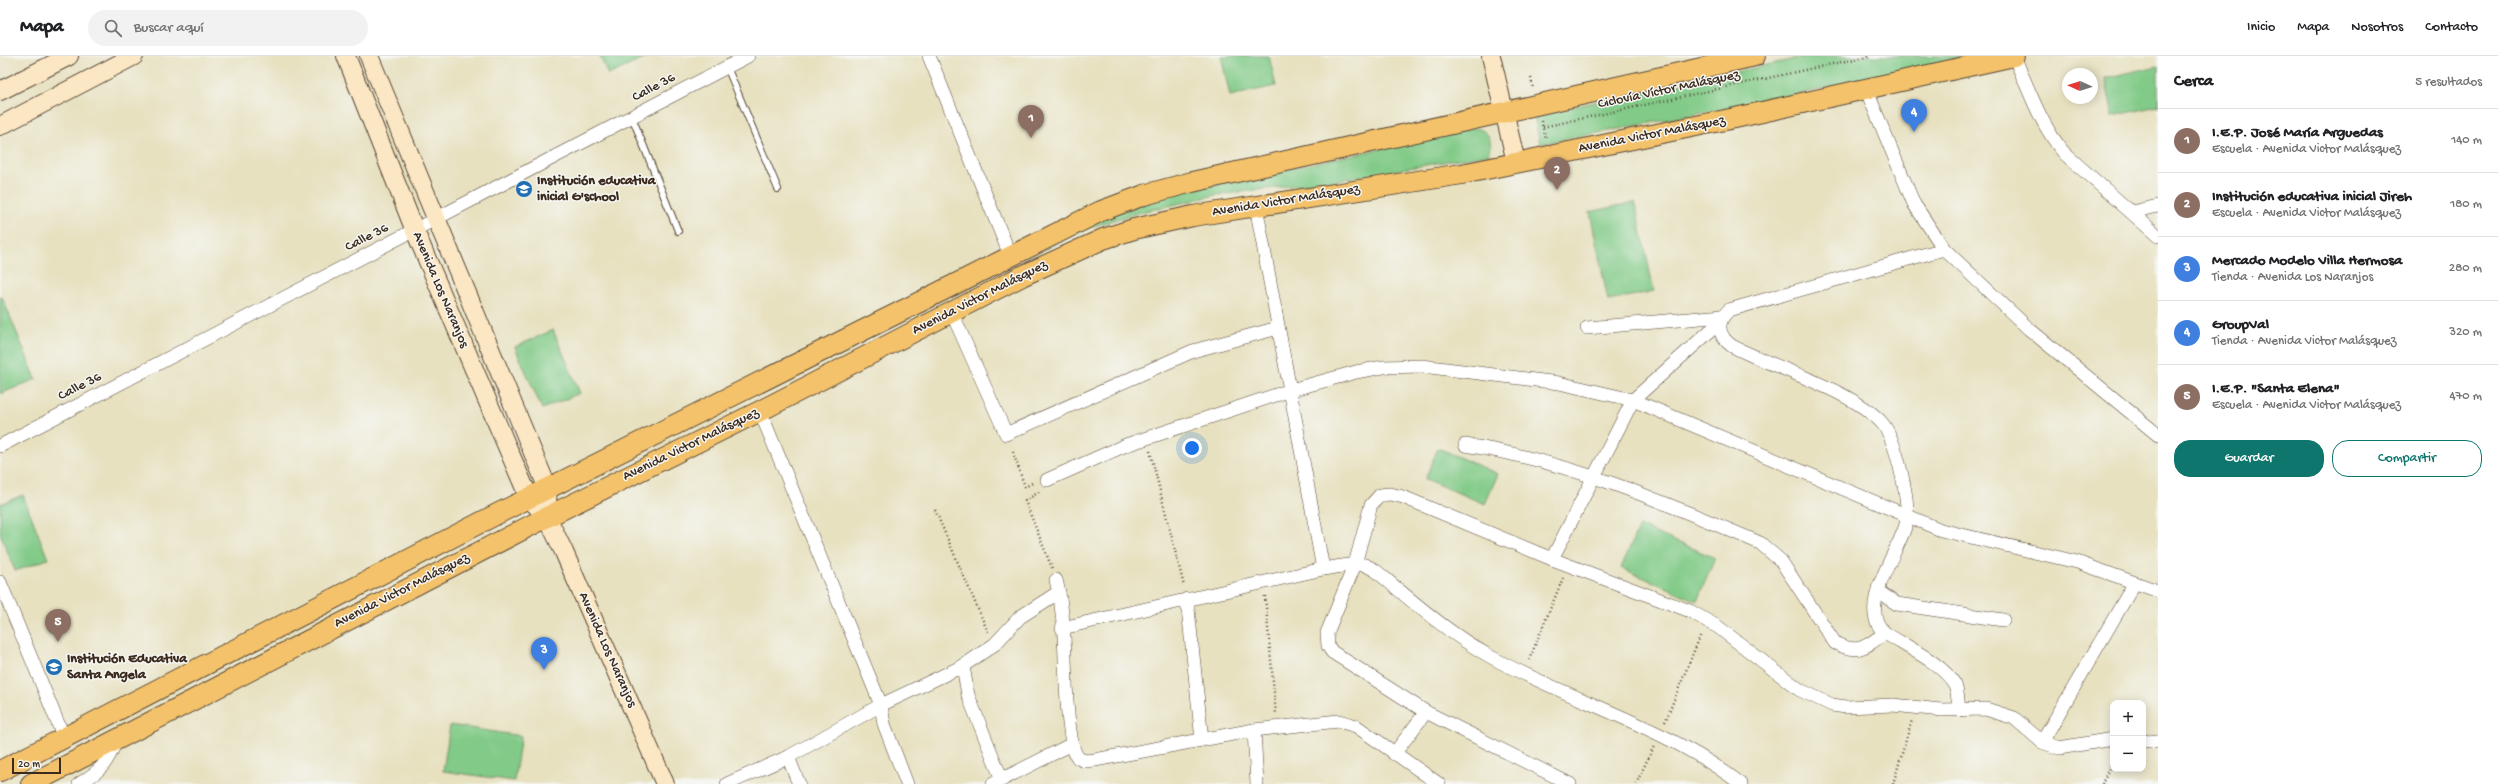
<!DOCTYPE html>
<html lang="es">
<head>
<meta charset="utf-8">
<style>
	:root { --surface:#fff; --page:#f2f2f2; --text:#202124; --muted:#757577; --line:#e0e0e0; --accent:#0f766e }
	body { margin:0; font-family:"Gochi Hand",sans-serif; background:var(--page); color:var(--text) }
	.controls { position:absolute; right:12px; bottom:12px; display:grid; overflow:hidden; border-radius:8px; box-shadow:0 2px 10px #0003 }
	.controls button { width:36px; height:36px; display:grid; place-items:center; padding:0; border:0; border-bottom:1px solid var(--line); background:var(--surface); color:var(--text); font:20px sans-serif }
	.compass { position:absolute; left:2062px; top:12px; width:36px; height:36px; border-radius:50%; background:var(--surface); box-shadow:0 2px 10px #0003; rotate:273deg }
	.scale { position:absolute; left:12px; bottom:10px; width:49px; box-sizing:border-box; padding-left:4px; border:2px solid #3b2a1e; border-top:0; font-size:11px; line-height:14px; white-space:nowrap; color:#3b2a1e; -webkit-text-stroke:3px #f6f6f2; paint-order:stroke }
	.you { position:absolute; left:1192px; top:392px; width:14px; height:14px; margin:-10px; border:3px solid #fff; border-radius:50%; background:#1a73e8; box-shadow:0 0 0 6px #1a73e833 }
	.badge { display:grid; place-items:center; width:26px; height:26px; border-radius:50%; background:var(--accent); color:#fff; font-size:13px; font-weight:700 }
	.pin { position:absolute; translate:-50% -33px; filter:drop-shadow(0 1px 2px #0008) }
	.pin::after { content:''; position:absolute; top:21px; width:14px; height:12px; background:inherit; clip-path:polygon(0 0,100% 0,50% 100%) }
	.list { margin:0; padding:0; list-style:none }
	h2 { display:flex; justify-content:space-between; align-items:center; height:52px; margin:0; padding:0 16px; font-size:17px }
	h2 small { font-size:13px; font-weight:400; color:var(--muted) }
	.list li { display:grid; grid-template-columns:26px 1fr auto; gap:12px; align-items:center; box-sizing:border-box; height:64px; padding:0 16px; border-top:1px solid var(--line) }
	.list b { display:block; font-size:15px; white-space:nowrap }
	.list p { margin:0; font-size:13px; white-space:nowrap; color:var(--muted) }
	.list em { font-size:13px; font-style:normal; color:var(--muted) }
	.actions { display:flex; gap:8px; padding:12px 16px }
	.actions a { flex:1; padding:9px 0; border:1px solid var(--accent); border-radius:16px; text-align:center; font-size:14px; color:var(--accent) }
	.actions .main { background:var(--accent); color:#fff }
	.icon { flex:none; width:22px; height:22px; fill:none; stroke:currentColor; stroke-width:2; stroke-linecap:round; stroke-linejoin:round }
	.map { position:relative; flex:none; width:2158px; height:728px; overflow:hidden }
	header { display:flex; align-items:center; gap:24px; box-sizing:border-box; height:56px; padding:0 20px; background:var(--surface); border-bottom:1px solid var(--line) }
	header strong { font-size:19px }
	nav { display:flex; gap:22px; margin-inline-start:auto; font-size:14px }
	.search { width:280px; height:36px; background:var(--page); display:flex; align-items:center; gap:10px; box-sizing:border-box; padding:0 14px; border-radius:22px; color:var(--muted); font-size:15px }
	main { display:flex }
	aside { flex:1; background:var(--surface) }
	.map>svg:first-child { display:block }
	.green { fill:#81ca87; stroke:#5e7a52 }
	.lines { fill:none; stroke-linecap:round; stroke-linejoin:round }
	.lane-casing { stroke:#554536; stroke-width:8 }
	.street-casing { stroke:#554536; stroke-width:14 }
	.secondary-casing { stroke:#554536; stroke-width:20 }
	.primary-casing { stroke:#554536; stroke-width:22 }
	.path { stroke:#554536; stroke-width:2.5; stroke-dasharray:1 3; stroke-linecap:butt }
	.lane { stroke:#fff; stroke-width:6 }
	.street { stroke:#fff; stroke-width:13 }
	.secondary { stroke:#fbe7c3; stroke-width:18 }
	.primary { stroke:#f4c26a; stroke-width:20 }
	.labels { text-anchor:middle; dominant-baseline:central; stroke-width:3; stroke-linejoin:round; paint-order:stroke }
	.street-label { font-size:14px; fill:#3b2a1e; stroke:#f6f6f2 }
	.poi-label { font-size:14px; font-weight:bold; fill:#3b2a1e; stroke:#f6f6f2; text-anchor:start }
</style>
</head>
<body>
<header>
<strong>Mapa</strong>
<div class="search"><svg class="icon" aria-label="search" viewBox="0 0 24 24"><circle cx="10" cy="10" r="6"/><path d="M15 15l6 6"/></svg>Buscar aquí</div>
<nav><a>Inicio</a><a>Mapa</a><a>Nosotros</a><a>Contacto</a></nav>
</header>
<main>
<div class="map">
<svg width="2158" height="728" viewBox="0 0 2158 728">
	<rect width="100%" height="100%" fill="#f6f6f2"/>
	<filter id="ink" filterUnits="userSpaceOnUse"><feTurbulence type="fractalNoise" baseFrequency=".025" numOctaves="2"/><feDisplacementMap in="SourceGraphic" scale="8" xChannelSelector="R" yChannelSelector="G"/><feConvolveMatrix kernelMatrix="1 2 1 2 8 2 1 2 1" color-interpolation-filters="sRGB"/></filter>
	<filter id="wash" filterUnits="userSpaceOnUse"><feTurbulence type="fractalNoise" baseFrequency=".012" numOctaves="4" result="noise"/><feDisplacementMap in="SourceGraphic" scale="16" xChannelSelector="R" yChannelSelector="G"/><feGaussianBlur stdDeviation="0.9" result="paint"/><feColorMatrix in="noise" values="0 0 0 0 0 0 0 0 0 0 0 0 0 0 0 0 0 1.4 0 .05"/><feComposite in="paint" operator="in"/></filter>
	<g filter="url(#wash)">
		<rect width="100%" height="100%" fill="#e7e1c0"/>
		<g class="green">
			<polygon points="600,0 650,0 608,19"/>
			<polygon points="1221,0 1269,0 1276,30 1230,40"/>
			<polygon points="1809,0 1971,0 1782,42 1540,88 1534,59"/>
			<polygon points="2158,10 2158,50 2113,60 2105,22"/>
			<path d="M1476 72C1488 74 1494 87 1489 98L1340 124 1217 139 1137 157 1091 171 1024 203 1090 167 1166 139Z"/>
			<polygon points="1635,146 1654,235 1608,245 1590,156"/>
			<polygon points="2,241 36,323 0,338 0,242"/>
			<polygon points="553,274 580,337 542,353 515,291"/>
			<polygon points="1438,392 1498,418 1485,448 1425,423"/>
			<polygon points="23,439 48,503 15,515 0,477 0,448"/>
			<polygon points="1639,470 1715,502 1697,545 1621,512"/>
			<polygon points="450,669 521,680 514,725 443,715"/>
		</g>
	</g>
	<g filter="url(#ink)">
		<g class="lines">
			<g class="lane-casing">
				<g id="lane">
					<polyline points="727,11 778,133"/>
					<polyline points="632,61 678,175"/>
				</g>
			</g>
			<g class="street-casing">
				<g id="street">
					<polyline points="929,0 1010,199"/>
					<path d="M2014 0C2029 34 2041 70 2065 98L2158 180"/>
					<polyline points="1866,33 1914,148 1944,193 2029,273 2158,379"/>
					<polyline points="1256,150 1323,513"/>
					<polyline points="2132,156 2158,150"/>
					<path d="M1944 193 1729 254C1715 266 1718 280 1732 290 1772 311 1854 335 1882 367 1896 383 1911 448 1906 468 1899 496 1855 552 1885 577 1905 590 1944 608 1955 629 1958 636 1958 646 1959 654"/>
					<polyline points="952,257 1006,378 1193,295 1278,272"/>
					<polyline points="1587,272 1723,260"/>
					<polyline points="760,355 881,649 884,668 907,728"/>
					<path d="M1465 389C1569 405 1664 446 1760 487L1781 505 1835 587C1859 599 1865 591 1885 577"/>
					<polyline points="0,390 748,0"/>
					<polyline points="1047,424 1126,389 1291,334 1356,316 1383,311 1422,310 1559,327 1633,344 1941,474 2077,506 2158,535"/>
					<polyline points="1552,503 1633,344 1720,266"/>
					<path d="M1056 524C1068 570 1063 620 1069 667 1071 678 1071 693 1078 702L1085 705 1095 704 1254 674 1339 665 1356 670 1439 728"/>
					<polyline points="0,526 64,682"/>
					<polyline points="1878,532 1883,539 1897,548 2003,564"/>
					<polyline points="1187,543 1202,684"/>
					<path d="M1062 572 1323 513 1355 508 1365 509 1375 514C1412 545 1448 577 1491 601 1573 646 1666 670 1741 728"/>
					<polyline points="963,610 968,639 1002,724"/>
					<polyline points="1254,674 1257,728"/>
					<polyline points="2143,684 2158,686"/>
					<polyline points="2042,686 2134,528"/>
					<polyline points="1394,698 1426,656"/>
					<polyline points="788,701 799,728"/>
					<path d="M79 728C104 713 106 707 118 682"/>
					<polyline points="727,728 788,701 881,649 963,610 995,588 1020,561 1059,536"/>
					<polyline points="993,728 1072,688"/>
					<polyline points="1570,728 1426,656 1332,596 1328,590 1327,577 1355,508 1371,449 1380,439 1390,438 1403,441 1552,503 1690,555 1718,571 1800,634 1832,649 1846,651 1893,649 1941,654 1986,653 2014,662 2042,686 2059,692 2113,683"/>
				</g>
			</g>
			<g class="secondary-casing">
				<g id="secondary">
					<polyline points="346,0 415,175 529,442 547,461 564,496 665,728"/>
					<polyline points="369,0 548,433 547,446"/>
					<polyline points="1491,0 1516,106"/>
					<polyline points="0,35 69,0"/>
					<polyline points="0,70 134,0"/>
				</g>
			</g>
			<g class="primary-casing">
				<g id="primary">
					<polyline points="0,715 499,457 1101,155 1144,139 1192,126 1755,0"/>
					<polyline points="31,728 547,461 760,355 1022,220 1103,183 1134,173 1193,160 1462,118 1735,62 2014,0"/>
				</g>
			</g>
			<g class="path">
				<polyline points="1531,22 1533,33"/>
				<polyline points="1541,65 1546,83"/>
				<polyline points="1543,71 1869,0"/>
				<polyline points="1150,395 1184,530"/>
				<polyline points="1013,396 1025,431 1034,426"/>
				<polyline points="1039,436 1025,445 1052,512"/>
				<polyline points="935,454 988,576"/>
				<polyline points="1265,540 1276,658"/>
				<polyline points="1529,604 1563,522"/>
				<polyline points="1665,666 1701,578"/>
				<polyline points="1636,728 1654,690"/>
				<polyline points="1893,728 1912,664"/>
				<polyline points="2102,728 2113,703"/>
			</g>
			<use href="#lane" class="lane"/>
			<use href="#street" class="street"/>
			<use href="#secondary" class="secondary"/>
			<use href="#primary" class="primary"/>
		</g>
	</g>
	<defs>
		<g id="school-disc" transform="scale(0.9)"><circle r="9.5" fill="#1f6fb2" stroke="#f6f6f2"/><path d="M0-5L7-2L0 1L-7-2ZM-4 1L0 2.5L4 1V4Q0 6-4 4Z" fill="#fff"/></g>
	</defs>
	<g fill-rule="evenodd">
		<use href="#school-disc" x="524" y="133"/>
		<use href="#school-disc" x="54" y="611"/>
	</g>
	<g class="labels">
		<g class="street-label">
			<text transform="translate(654 32) rotate(-28)">Calle 36</text>
			<text transform="translate(1669 34) rotate(-12)">Ciclovía Víctor Malásquez</text>
			<text transform="translate(1652 79) rotate(-11)">Avenida Victor Malásquez</text>
			<text transform="translate(1286 145) rotate(-9)">Avenida Victor Malásquez</text>
			<text transform="translate(367 182) rotate(-27)">Calle 36</text>
			<text transform="translate(440 234) rotate(67)">Avenida Los Naranjos</text>
			<text transform="translate(980 242) rotate(-27)">Avenida Victor Malásquez</text>
			<text transform="translate(80 331) rotate(-27)">Calle 36</text>
			<text transform="translate(691 389) rotate(-26)">Avenida Victor Malásquez</text>
			<text transform="translate(402 535) rotate(-27)">Avenida Victor Malásquez</text>
			<text transform="translate(607 594) rotate(66)">Avenida Los Naranjos</text>
		</g>
		<g class="poi-label">
			<text x="537" y="125">Institución educativa<tspan x="537" dy="16">inicial G'school</tspan></text>
			<text x="67" y="603">Institución Educativa<tspan x="67" dy="16">Santa Angela</tspan></text>
		</g>
	</g>
</svg>
<div class="controls">
<button>+</button>
<button>−</button>
</div>
<svg class="compass" viewBox="-18 -18 36 36"><path d="M0-13l5 13h-10z" fill="#e53935"/><path d="M0 13l5-13h-10z" fill="#757577"/></svg>
<div class="scale">20 m</div>
<div class="you"></div>
<div class="pin badge" style="left:1031px;top:82px;background:#8d6e63">1</div>
<div class="pin badge" style="left:1557px;top:134px;background:#8d6e63">2</div>
<div class="pin badge" style="left:544px;top:614px;background:#3f7fe0">3</div>
<div class="pin badge" style="left:1914px;top:76px;background:#3f7fe0">4</div>
<div class="pin badge" style="left:58px;top:586px;background:#8d6e63">5</div>
</div>
<aside>
<h2>Cerca<small>5 resultados</small></h2>
<ul class="list">
<li><span class="badge" style="background:#8d6e63">1</span><div><b>I.E.P. José María Arguedas</b><p>Escuela · Avenida Victor Malásquez</p></div><em>140 m</em></li>
<li><span class="badge" style="background:#8d6e63">2</span><div><b>Institución educativa inicial Jireh</b><p>Escuela · Avenida Victor Malásquez</p></div><em>180 m</em></li>
<li><span class="badge" style="background:#3f7fe0">3</span><div><b>Mercado Modelo Villa Hermosa</b><p>Tienda · Avenida Los Naranjos</p></div><em>280 m</em></li>
<li><span class="badge" style="background:#3f7fe0">4</span><div><b>GroupVal</b><p>Tienda · Avenida Victor Malásquez</p></div><em>320 m</em></li>
<li><span class="badge" style="background:#8d6e63">5</span><div><b>I.E.P. &quot;Santa Elena&quot;</b><p>Escuela · Avenida Victor Malásquez</p></div><em>470 m</em></li>
</ul>
<div class="actions"><a class="main">Guardar</a><a>Compartir</a></div>
</aside>
</main>
</body>
</html>
